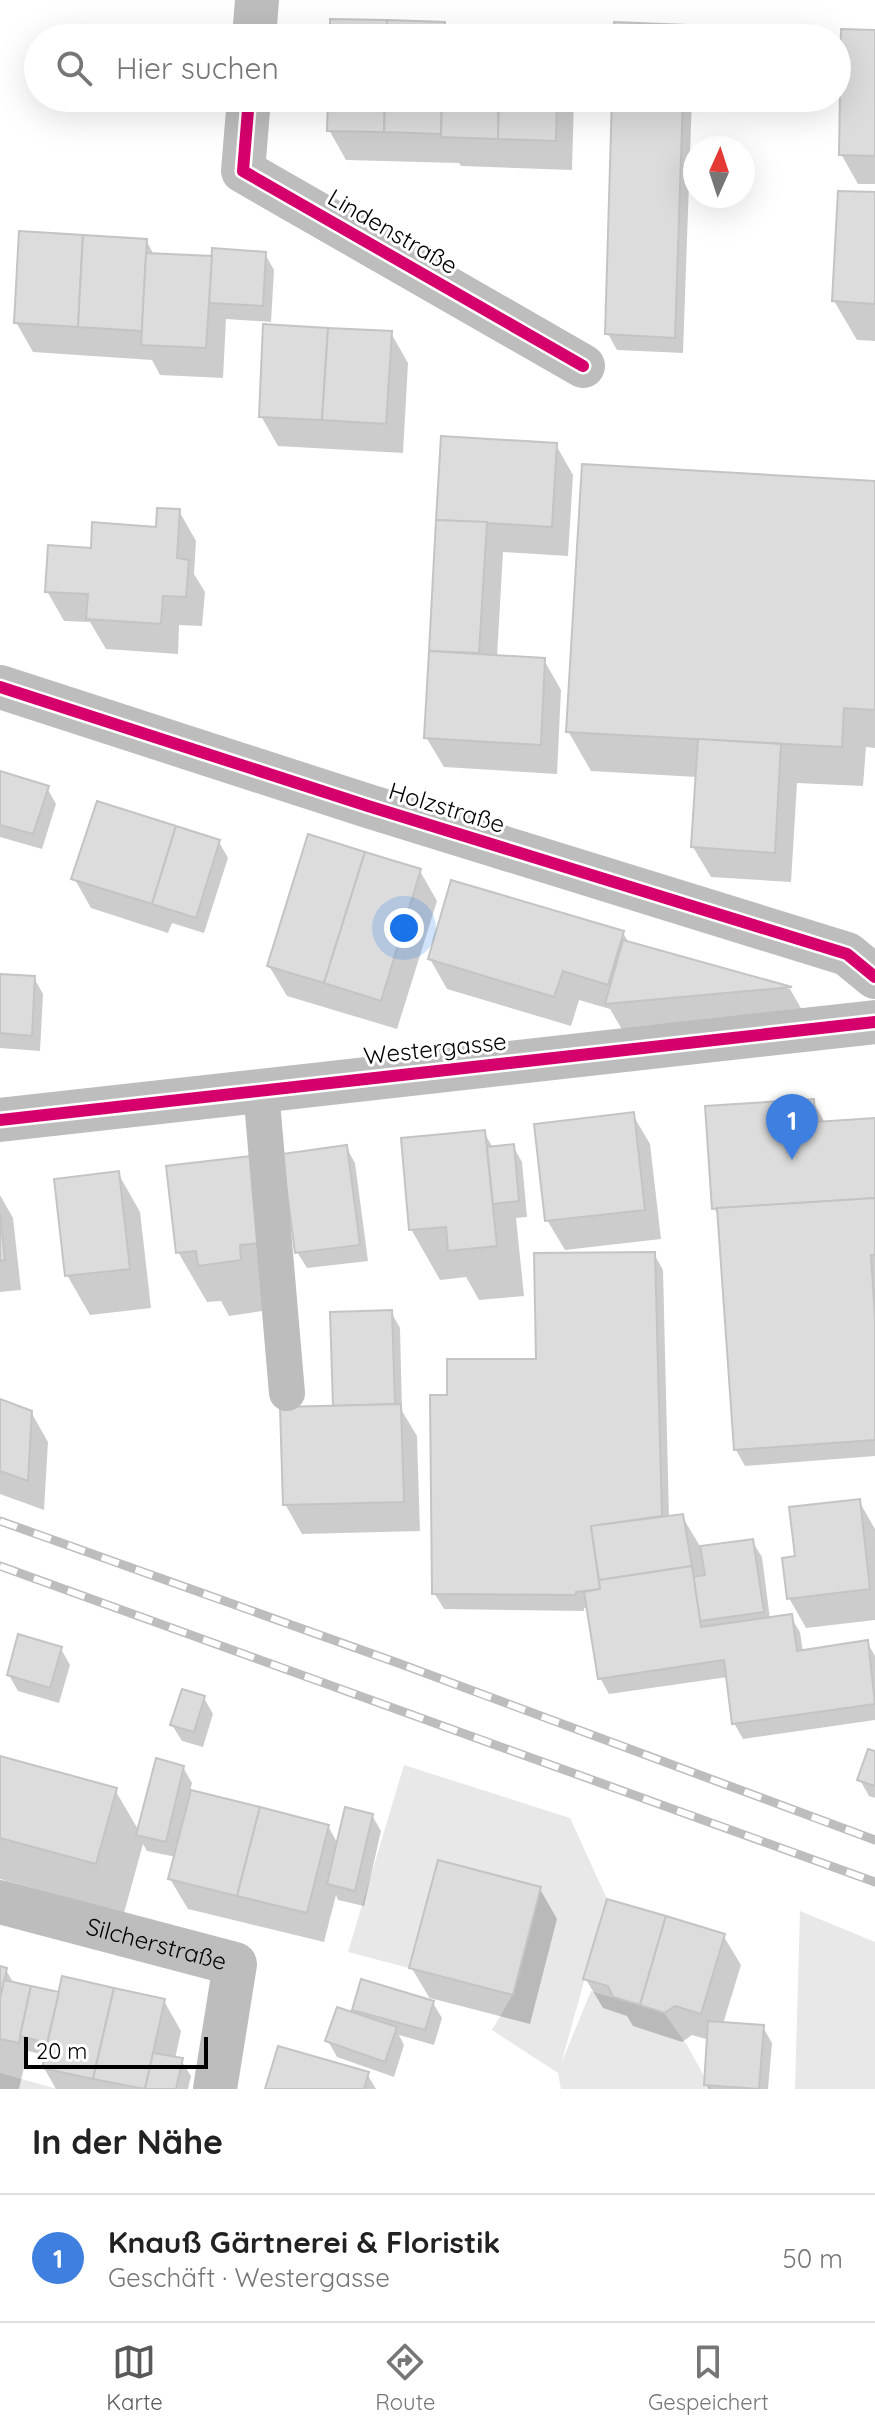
<!DOCTYPE html>
<html lang="de">
<head>
<meta charset="utf-8">
<style>
	:root { --surface:#fff; --page:#f6f6f6; --text:#222; --muted:#767676; --line:#e0e0e0; --accent:#595959 }
	body { margin:0; font-family:Quicksand,sans-serif; background:var(--page); color:var(--text) }
	.compass { position:absolute; left:683px; top:136px; width:72px; height:72px; border-radius:50%; background:var(--surface); box-shadow:0 8px 32px #0002; rotate:3deg }
	.scale { position:absolute; left:24px; bottom:20px; width:184px; box-sizing:border-box; padding-left:8px; border:4px solid #000; border-top:0; font-size:22px; line-height:28px; white-space:nowrap; color:#000; -webkit-text-stroke:6px #fff; paint-order:stroke }
	.you { position:absolute; left:404px; top:928px; width:28px; height:28px; margin:-20px; border:6px solid #fff; border-radius:50%; background:#1a73e8; box-shadow:0 0 0 12px #1a73e833 }
	.badge { display:grid; place-items:center; width:52px; height:52px; border-radius:50%; background:var(--accent); color:#fff; font-size:26px; font-weight:700 }
	.pin { position:absolute; translate:-50% -66px; filter:drop-shadow(0 2px 4px #0008) }
	.pin::after { content:''; position:absolute; top:42px; width:28px; height:24px; background:inherit; clip-path:polygon(0 0,100% 0,50% 100%) }
	.list { margin:0; padding:0; list-style:none }
	h2 { display:flex; justify-content:space-between; align-items:center; height:104px; margin:0; padding:0 32px; font-size:34px }
	h2 small { font-size:26px; font-weight:400; color:var(--muted) }
	.list li { display:grid; grid-template-columns:52px 1fr auto; gap:24px; align-items:center; box-sizing:border-box; height:128px; padding:0 32px; border-top:2px solid var(--line) }
	.list b { display:block; font-size:30px; white-space:nowrap }
	.list p { margin:0; font-size:26px; white-space:nowrap; color:var(--muted) }
	.list em { font-size:26px; font-style:normal; color:var(--muted) }
	.icon { flex:none; width:44px; height:44px; fill:none; stroke:currentColor; stroke-width:2; stroke-linecap:round; stroke-linejoin:round }
	.map { position:relative; flex:none; width:875px; height:2089px; overflow:hidden }
	.search { position:absolute; background:var(--surface); box-shadow:0 8px 32px #0002; left:24px; right:24px; top:24px; height:88px; display:flex; align-items:center; gap:20px; box-sizing:border-box; padding:0 28px; border-radius:44px; color:var(--muted); font-size:30px }
	.sheet { height:232px; background:var(--surface) }
	nav { display:flex; justify-content:space-around; align-items:center; box-sizing:border-box; height:112px; border-top:2px solid var(--line); background:var(--surface); font-size:22px; color:var(--muted) }
	nav a { display:grid; justify-items:center; gap:4px }
	nav .on { color:var(--accent) }
	.map>svg:first-child { display:block }
	.green { fill:#e8e8e8 }
	.shadow { fill:#0003 }
	.building { fill:#dcdcdc; stroke:#c4c4c4; stroke-width:2 }
	.lines { fill:none; stroke-linecap:round; stroke-linejoin:round }
	.service { stroke:#bdbdbd; stroke-width:36 }
	.minor { stroke:#bdbdbd; stroke-width:44 }
	.rail-casing { stroke:#bdbdbd; stroke-width:9 }
	.rail { stroke:#fff; stroke-width:6; stroke-dasharray:18; stroke-linecap:butt }
	.cycleway-casing { stroke:#fff; stroke-width:17 }
	.cycleway { stroke:#d6006c; stroke-width:12 }
	.labels { text-anchor:middle; dominant-baseline:central; stroke-width:6; stroke-linejoin:round; paint-order:stroke }
	.street-label { font-size:24px; fill:#000; stroke:#fff }
</style>
</head>
<body>
<div class="map">
<svg width="875" height="2089" viewBox="0 0 875 2089">
	<rect width="100%" height="100%" fill="#fff"/>
	<g class="green">
		<polygon points="404,1765 570,1818 607,1899 561,2064 591,1991 664,2013 687,2045 711,2089 561,2089 558,2073 492,2030 513,1994 541,1887 409,1968 348,1952"/>
		<polygon points="800,1911 875,1942 875,2089 795,2089"/>
		<polygon points="0,2073 57,2089 0,2089"/>
	</g>
	<g class="shadow">
		<polygon points="875,32 875,184 858,184 841,154"/>
		<polygon points="330,98 574,98 572,170 461,166 459,163 346,160 329,130"/>
		<polygon points="614,98 692,98 683,353 617,350 608,334"/>
		<polygon points="875,194 875,341 857,340 834,301"/>
		<polygon points="146,240 154,255 214,258 265,254 274,270 271,322 226,319 223,378 160,375 152,360 33,352 16,322"/>
		<polygon points="391,333 408,363 403,453 278,446 261,416"/>
		<polygon points="443,438 556,445 573,475 568,556 503,552 497,657 544,660 561,690 557,774 444,767 426,737"/>
		<polygon points="875,483 875,748 866,747 863,786 797,783 791,882 711,877 693,847 697,777 591,771 568,731"/>
		<polygon points="179,511 196,541 194,574 205,592 202,626 179,625 178,654 106,649 90,622 64,621 47,591 93,550 158,529"/>
		<polygon points="0,773 47,788 56,804 42,849 0,837"/>
		<polygon points="219,842 228,858 204,933 172,923 168,933 91,908 74,878"/>
		<polygon points="420,871 437,901 397,1029 287,996 269,966"/>
		<polygon points="623,933 630,944 790,989 806,1017 624,1033 610,1009 579,1000 571,1026 447,989 430,959"/>
		<polygon points="0,976 34,978 43,994 40,1051 0,1048"/>
		<polygon points="813,1101 825,1123 875,1120 875,1456 745,1466 736,1450 720,1218 714,1208"/>
		<polygon points="633,1115 650,1144 661,1239 565,1250 547,1220"/>
		<polygon points="484,1132 493,1148 513,1146 522,1162 527,1217 516,1218 524,1296 479,1300 466,1277 440,1280 411,1229"/>
		<polygon points="346,1147 355,1163 368,1261 307,1268 297,1252"/>
		<polygon points="249,1158 269,1310 229,1316 221,1301 207,1302 178,1252"/>
		<polygon points="118,1173 140,1212 151,1308 90,1315 67,1275"/>
		<polygon points="0,1195 13,1218 21,1290 0,1292"/>
		<polygon points="654,1254 663,1270 669,1517 682,1516 701,1548 752,1541 762,1557 770,1619 790,1616 800,1632 803,1652 867,1642 875,1656 875,1720 743,1739 734,1723 728,1677 609,1694 600,1678 589,1607 584,1608 584,1611 444,1609 434,1593 449,1397 538,1361"/>
		<polygon points="391,1312 400,1328 402,1411 417,1436 420,1531 302,1534 285,1504"/>
		<polygon points="0,1401 31,1412 48,1442 44,1510 0,1494"/>
		<polygon points="859,1501 875,1529 875,1620 806,1628 789,1598 797,1558"/>
		<polygon points="61,1649 70,1665 59,1703 18,1691 9,1675"/>
		<polygon points="204,1698 213,1714 203,1747 182,1741 172,1725"/>
		<polygon points="875,1753 875,1798 869,1796 860,1780"/>
		<polygon points="0,1758 115,1790 139,1831 183,1767 192,1783 190,1792 328,1826 338,1844 372,1815 381,1831 364,1906 338,1900 336,1895 324,1942 188,1909 170,1879 176,1857 147,1851 143,1844 124,1913 0,1879"/>
		<polygon points="540,1889 557,1919 530,2024 430,1998 442,2018 434,2045 399,2035 404,2045 394,2077 337,2057 328,2041 358,2016 354,2009 432,2002 411,1967"/>
		<polygon points="723,1935 741,1965 723,2024 763,2027 772,2043 768,2089 709,2089 706,2084 709,2040 692,2035 682,2042 633,2026 627,2016 603,2008 585,1978"/>
		<polygon points="0,1969 6,1970 14,1984 60,1995 164,2001 181,2031 175,2059 181,2060 191,2076 188,2089 56,2089 44,2068 47,2056 28,2051 19,2089 0,2089"/>
		<polygon points="367,2074 376,2089 267,2089"/>
	</g>
	<g class="building">
		<polygon points="330,19 387,20 387,38 330,38"/>
		<polygon points="387,20 445,22 444,38 387,38"/>
		<polygon points="614,22 686,25 686,38 613,38"/>
		<polygon points="445,26 501,28 500,38 444,38"/>
		<polygon points="501,28 559,30 559,38 500,38"/>
		<polygon points="841,29 875,30 875,156 839,155"/>
		<polygon points="328,98 385,98 384,132 327,131"/>
		<polygon points="385,98 442,98 441,134 384,132"/>
		<polygon points="442,98 499,98 498,139 441,137"/>
		<polygon points="499,98 557,98 556,141 498,139"/>
		<polygon points="612,98 683,98 675,338 605,334"/>
		<polygon points="838,191 875,192 875,304 832,301"/>
		<polygon points="19,231 83,235 78,327 14,323"/>
		<polygon points="83,235 147,239 142,331 78,327"/>
		<polygon points="212,248 266,252 263,306 209,303"/>
		<polygon points="146,253 212,256 206,348 141,345"/>
		<polygon points="263,324 328,328 322,420 259,417"/>
		<polygon points="328,328 392,331 386,424 322,420"/>
		<polygon points="441,436 557,443 552,527 436,520"/>
		<polygon points="582,464 875,481 875,710 844,708 842,747 566,732"/>
		<polygon points="157,508 180,509 177,558 189,560 186,597 163,596 161,624 86,619 88,594 45,592 48,545 91,548 92,522 156,527"/>
		<polygon points="436,520 487,522 479,653 429,651"/>
		<polygon points="429,651 545,658 541,745 424,738"/>
		<polygon points="698,739 781,744 775,853 691,847"/>
		<polygon points="0,771 49,786 33,834 0,825"/>
		<polygon points="97,801 176,826 152,904 71,879"/>
		<polygon points="176,826 220,840 196,918 152,904"/>
		<polygon points="308,834 365,852 324,983 267,966"/>
		<polygon points="365,852 421,869 381,1001 324,983"/>
		<polygon points="451,880 624,931 608,985 563,971 554,997 428,959"/>
		<polygon points="623,940 792,987 605,1004"/>
		<polygon points="0,974 35,976 32,1036 0,1033"/>
		<polygon points="814,1099 815,1122 875,1118 875,1198 712,1209 705,1106"/>
		<polygon points="634,1112 645,1210 545,1221 534,1124"/>
		<polygon points="485,1130 497,1246 448,1251 446,1227 409,1230 401,1138"/>
		<polygon points="514,1144 519,1201 493,1204 487,1147"/>
		<polygon points="347,1145 360,1245 295,1253 282,1154"/>
		<polygon points="250,1156 260,1243 240,1245 241,1260 198,1266 196,1251 176,1253 166,1166"/>
		<polygon points="119,1171 130,1269 65,1276 54,1179"/>
		<polygon points="875,1198 875,1255 871,1255 875,1317 875,1440 734,1450 717,1208"/>
		<polygon points="0,1213 5,1260 0,1261"/>
		<polygon points="655,1252 662,1516 591,1526 600,1589 576,1592 575,1595 432,1594 430,1395 447,1395 447,1359 536,1359 534,1253"/>
		<polygon points="392,1310 395,1404 333,1406 330,1312"/>
		<polygon points="0,1399 32,1411 28,1481 0,1471"/>
		<polygon points="401,1404 404,1502 283,1505 280,1407"/>
		<polygon points="860,1499 870,1589 787,1599 782,1558 795,1556 789,1507"/>
		<polygon points="683,1514 692,1566 599,1580 591,1526"/>
		<polygon points="753,1539 764,1612 700,1621 693,1577 705,1575 700,1546"/>
		<polygon points="692,1566 701,1627 792,1614 797,1651 868,1640 875,1704 732,1724 724,1660 598,1679 584,1592 600,1589 599,1580"/>
		<polygon points="18,1634 62,1647 50,1688 7,1675"/>
		<polygon points="182,1689 205,1696 194,1732 170,1725"/>
		<polygon points="868,1749 875,1751 875,1786 857,1780"/>
		<polygon points="0,1756 117,1788 96,1864 0,1838"/>
		<polygon points="156,1758 184,1766 166,1842 136,1835"/>
		<polygon points="191,1790 260,1807 237,1896 168,1879"/>
		<polygon points="260,1807 329,1825 307,1913 237,1896"/>
		<polygon points="345,1807 373,1814 355,1891 327,1884"/>
		<polygon points="438,1860 541,1887 513,1995 409,1968"/>
		<polygon points="607,1899 666,1916 640,2005 613,1997 608,1986 583,1979"/>
		<polygon points="666,1916 725,1934 701,2014 675,2006 664,2013 640,2005"/>
		<polygon points="0,1966 7,1968 0,1999"/>
		<polygon points="62,1976 114,1988 93,2079 42,2068"/>
		<polygon points="361,1979 434,2001 425,2030 352,2010"/>
		<polygon points="4,1980 31,1986 19,2043 0,2039 0,1999"/>
		<polygon points="31,1986 59,1992 47,2043 20,2036"/>
		<polygon points="114,1988 165,1999 145,2089 93,2079"/>
		<polygon points="337,2007 397,2027 385,2062 325,2041"/>
		<polygon points="708,2021 764,2025 759,2089 704,2085"/>
		<polygon points="278,2046 369,2072 364,2089 265,2089"/>
		<polygon points="153,2053 183,2058 176,2089 145,2089"/>
	</g>
	<g class="lines">
		<polyline class="service" points="261,1090 287,1393"/>
		<g class="minor">
			<polyline points="254,38 257,0"/>
			<polyline points="249,98 243,171 583,366"/>
			<polyline points="0,687 368,806 847,954 875,977"/>
			<polyline points="0,1120 875,1022"/>
			<path id="s1" d="M0 1902 235 1964 215 2089"/>
		</g>
		<g class="rail-casing">
			<g id="rail">
				<polyline points="0,1521 398,1663 875,1840"/>
				<polyline points="0,1566 875,1882"/>
			</g>
		</g>
		<use href="#rail" class="rail"/>
		<g class="cycleway-casing">
			<g id="cycleway">
				<polyline points="249,98 243,171 583,366"/>
				<polyline points="0,687 368,806 847,954 875,977"/>
				<polyline points="0,1120 875,1022"/>
			</g>
		</g>
		<use href="#cycleway" class="cycleway"/>
	</g>
	<g class="labels">
		<g class="street-label">
			<text transform="translate(393 231) rotate(30)">Lindenstraße</text>
			<text transform="translate(447 807) rotate(17)">Holzstraße</text>
			<text transform="translate(435 1048) rotate(-6)">Westergasse</text>
			<text stroke="none"><textPath href="#s1" startOffset="162">Silcherstraße</textPath></text>
		</g>
	</g>
</svg>
<svg class="compass" viewBox="-18 -18 36 36"><path d="M0-13l5 13h-10z" fill="#e53935"/><path d="M0 13l5-13h-10z" fill="#767676"/></svg>
<div class="scale">20 m</div>
<div class="you"></div>
<div class="pin badge" style="left:792px;top:1160px;background:#3f7fe0">1</div>
<div class="search"><svg class="icon" aria-label="search" viewBox="0 0 24 24"><circle cx="10" cy="10" r="6"/><path d="M15 15l6 6"/></svg>Hier suchen</div>
</div>
<section class="sheet">
<h2>In der Nähe<small></small></h2>
<ul class="list">
<li><span class="badge" style="background:#3f7fe0">1</span><div><b>Knauß Gärtnerei &amp; Floristik</b><p>Geschäft · Westergasse</p></div><em>50 m</em></li>
</ul>
</section>
<nav>
<a class="on"><svg class="icon" aria-label="map" viewBox="0 0 24 24"><path d="M3 6l6-2 6 2 6-2v14l-6 2-6-2-6 2zM9 4v14M15 6v14"/></svg>Karte</a>
<a><svg class="icon" aria-label="directions" viewBox="0 0 24 24"><path d="M12 3l9 9-9 9-9-9zM9 14v-3h6M13 9l2 2-2 2"/></svg>Route</a>
<a><svg class="icon" aria-label="saved" viewBox="0 0 24 24"><path d="M7 4h10v16l-5-4-5 4z"/></svg>Gespeichert</a>
</nav>
</body>
</html>
